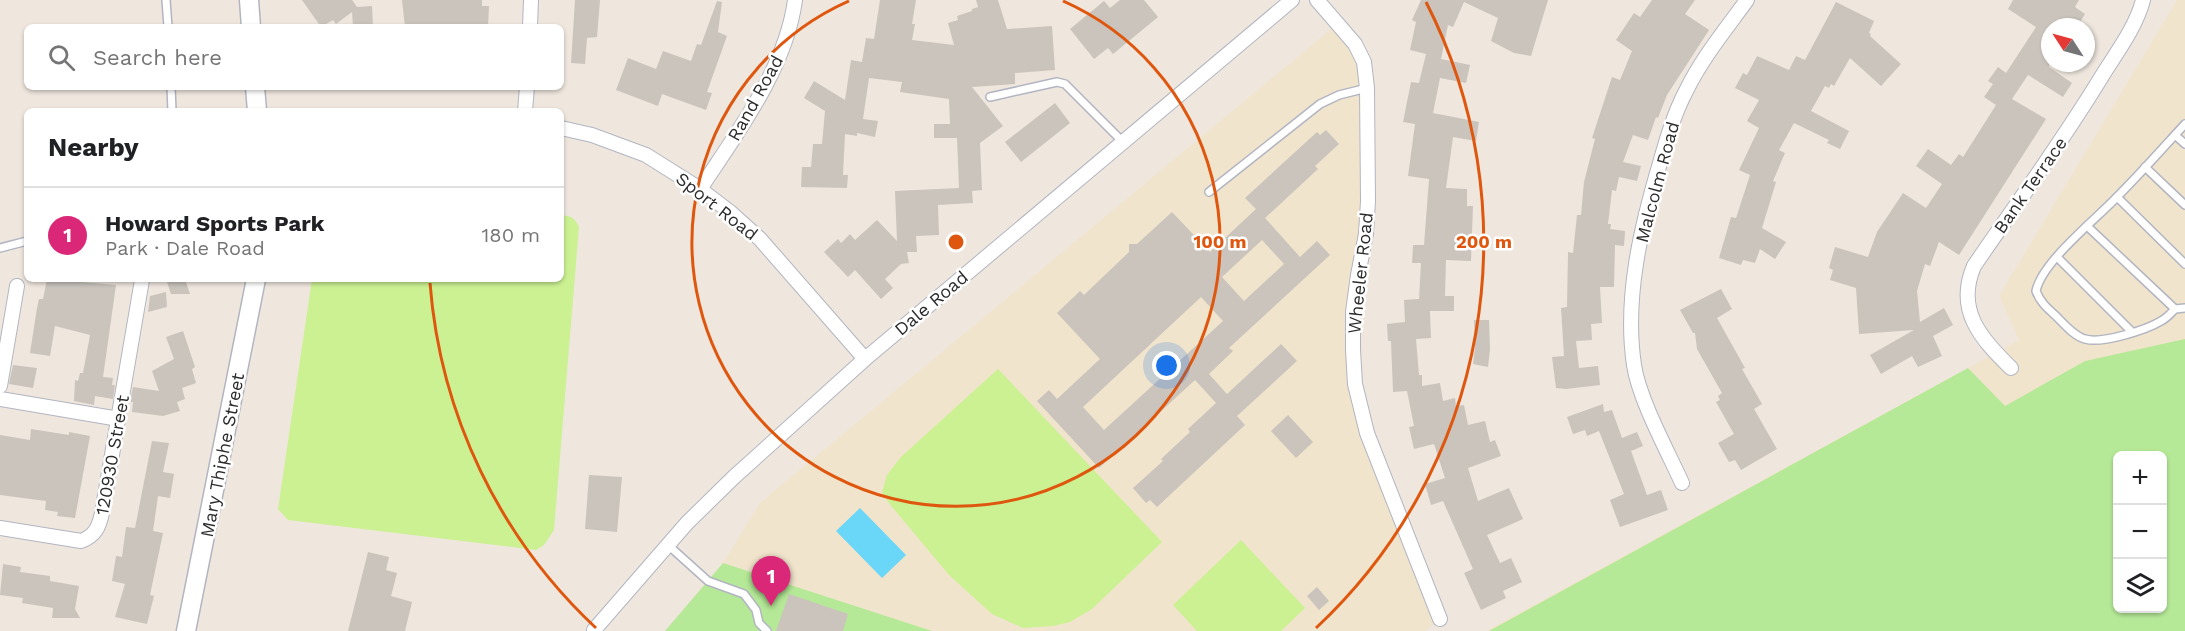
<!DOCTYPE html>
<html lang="en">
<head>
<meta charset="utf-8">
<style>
	:root { --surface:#fff; --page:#f2f2f2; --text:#202124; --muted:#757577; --line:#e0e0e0; --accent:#db2777 }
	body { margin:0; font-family:"Work Sans",sans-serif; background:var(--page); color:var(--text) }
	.controls { position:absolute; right:18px; bottom:18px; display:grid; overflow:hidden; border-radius:9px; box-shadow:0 2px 4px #0004 }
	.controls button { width:54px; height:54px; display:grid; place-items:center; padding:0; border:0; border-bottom:2px solid var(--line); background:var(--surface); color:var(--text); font:30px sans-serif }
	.compass { position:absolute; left:2041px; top:18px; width:54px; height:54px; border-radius:50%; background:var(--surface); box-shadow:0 2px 4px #0004; rotate:306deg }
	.you { position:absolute; left:1167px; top:366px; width:21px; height:21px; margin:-15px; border:4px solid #fff; border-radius:50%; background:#1a73e8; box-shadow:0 0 0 9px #1a73e833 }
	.badge { display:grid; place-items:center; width:39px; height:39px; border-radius:50%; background:var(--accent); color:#fff; font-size:20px; font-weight:700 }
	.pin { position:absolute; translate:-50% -50px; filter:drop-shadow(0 2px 3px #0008) }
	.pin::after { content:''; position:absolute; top:32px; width:21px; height:18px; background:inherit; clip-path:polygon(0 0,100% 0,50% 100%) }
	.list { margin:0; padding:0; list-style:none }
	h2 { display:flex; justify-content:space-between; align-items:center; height:78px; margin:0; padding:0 24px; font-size:26px }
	h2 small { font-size:20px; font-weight:400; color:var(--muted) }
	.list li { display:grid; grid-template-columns:39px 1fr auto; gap:18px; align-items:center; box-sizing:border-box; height:96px; padding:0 24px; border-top:2px solid var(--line) }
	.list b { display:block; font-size:22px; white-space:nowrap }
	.list p { margin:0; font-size:20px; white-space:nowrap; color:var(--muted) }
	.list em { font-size:20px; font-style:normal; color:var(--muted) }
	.icon { flex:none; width:33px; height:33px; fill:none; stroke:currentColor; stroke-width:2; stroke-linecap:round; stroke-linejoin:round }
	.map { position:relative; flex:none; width:2185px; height:631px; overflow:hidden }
	.search { position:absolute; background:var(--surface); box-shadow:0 2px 4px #0004; left:24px; top:24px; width:540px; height:66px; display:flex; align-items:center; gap:15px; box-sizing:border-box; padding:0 21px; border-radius:9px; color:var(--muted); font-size:22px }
	.panel { position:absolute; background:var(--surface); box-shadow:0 2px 4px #0004; left:24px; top:108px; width:540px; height:174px; border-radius:9px }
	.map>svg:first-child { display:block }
	.education { fill:#f1e4cc; fill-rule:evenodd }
	.green { fill:#b5e997; fill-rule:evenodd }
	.pitch { fill:#cbf192 }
	.water { fill:#6ad6f8 }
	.building { fill:#cac4bd; fill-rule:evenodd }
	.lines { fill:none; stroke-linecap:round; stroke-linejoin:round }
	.service-casing { stroke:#b2b5c1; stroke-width:10 }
	.minor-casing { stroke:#b2b5c1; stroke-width:16 }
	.tertiary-casing { stroke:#b2b5c1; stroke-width:21 }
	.service { stroke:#fff; stroke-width:7 }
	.minor { stroke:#fff; stroke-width:14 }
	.tertiary { stroke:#fff; stroke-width:18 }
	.ring { fill:none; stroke:#df570e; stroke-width:3 }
	.labels { text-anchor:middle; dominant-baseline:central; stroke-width:5; stroke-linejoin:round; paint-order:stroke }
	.street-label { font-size:18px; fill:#2c2c2c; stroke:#fff }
	.centre { fill:#df570e; stroke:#fff; stroke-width:3 }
	.ring-label { font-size:18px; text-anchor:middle; font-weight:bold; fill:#df570e; stroke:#fff; stroke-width:5; stroke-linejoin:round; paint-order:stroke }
</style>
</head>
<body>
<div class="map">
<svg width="2185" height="631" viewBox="0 0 2185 631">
	<rect width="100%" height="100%" fill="#efe7de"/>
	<g class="education">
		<path d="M2177 0H2185V631H1486L2019 340 1999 296ZM2118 456H2162V608H2118Z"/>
		<polygon points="1336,25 1370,82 1358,275 1355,384 1440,619 1425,631 665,631 723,563 760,503"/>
	</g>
	<g class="green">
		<path d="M2185 339V631H1489L1968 368 2005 406 2085 361ZM2118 456H2162V608H2118Z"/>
		<polygon points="723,563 932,631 665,631"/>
	</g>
	<g class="pitch">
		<path d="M561 215C571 216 575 218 579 227L554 530 544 545 536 550 288 520 278 509 312 279H561Z"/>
		<polygon points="998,369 1162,542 1092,609 1070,622 1053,626 1023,628 992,614 949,575 888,502 882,492 887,475 901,457"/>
		<polygon points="1241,540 1305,608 1281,631 1197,631 1173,605"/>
	</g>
	<polygon class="water" points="860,508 906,555 882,578 836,531"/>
	<g class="building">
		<polygon points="302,0 352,0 357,7 372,6 373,27 353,27 352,12 336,24 333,20 321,27"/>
		<polygon points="402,0 482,0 482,6 489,6 488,27 405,27"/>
		<polygon points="575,0 600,0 597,37 587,38 585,64 571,63"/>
		<polygon points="880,0 916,0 912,24 915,24 912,40 954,45 948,23 958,20 957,16 972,11 972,9 978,7 976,0 998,0 1007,29 1052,26 1055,70 1015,73 1015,84 972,87 1003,126 980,143 982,190 972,191 973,203 938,205 939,235 916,236 917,252 907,252 909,263 901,264 885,279 893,288 881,299 855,270 848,277 824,252 838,239 841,243 850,234 855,240 877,220 897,241 895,191 959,188 957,138 934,138 934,124 950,124 949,99 900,92 902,82 869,78 863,119 878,121 875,137 857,133 857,136 845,134 843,175 848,175 847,188 801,187 802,167 811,167 813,144 822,144 825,111 804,98 814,81 845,100 851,60 862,62 866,38 874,39"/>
		<polygon points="1120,0 1144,0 1158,17 1113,54 1108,48 1094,59 1070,29 1104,1 1110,8"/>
		<polygon points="1421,0 1548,0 1531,56 1514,53 1491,41 1498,18 1464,2 1453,27 1448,25 1441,59 1470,65 1466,83 1440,78 1433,113 1479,122 1476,141 1453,137 1446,188 1467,189 1467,206 1473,206 1471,261 1446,260 1445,296 1454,296 1454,311 1430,311 1431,338 1416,339 1419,375 1422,375 1422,386 1440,383 1443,401 1455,398 1456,406 1464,405 1468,425 1485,421 1490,442 1495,440 1501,456 1468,468 1478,501 1509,488 1523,519 1487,535 1500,563 1511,558 1522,582 1503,591 1506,598 1481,610 1464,573 1473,569 1443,501 1431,505 1425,484 1445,478 1434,444 1414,449 1409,427 1414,426 1407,391 1393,392 1391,341 1388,341 1387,324 1405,322 1404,300 1419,299 1421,263 1412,263 1413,245 1424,245 1429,179 1408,176 1415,124 1403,122 1411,82 1419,83 1426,54 1410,50 1416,22 1412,20"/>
		<polygon points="1652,0 1695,0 1685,14 1709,30 1667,95 1658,118 1656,117 1648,140 1633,135 1623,162 1641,166 1637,181 1619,177 1616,191 1612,190 1608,224 1611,224 1610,229 1625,231 1624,246 1615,245 1614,287 1600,287 1602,323 1591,324 1592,340 1576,341 1579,368 1598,366 1600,385 1566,389 1556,388 1552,357 1564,356 1561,308 1567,307 1568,252 1573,253 1577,215 1581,215 1584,182 1595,139 1592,138 1612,77 1620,80 1632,51 1616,40 1634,13 1640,17"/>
		<polygon points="2013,0 2079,0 2075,7 2085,14 2077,27 2050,27 2049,67 2072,83 2063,97 2028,75 2012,99 2046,119 1959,255 1939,242 1930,266 1925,264 1917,291 1920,322 1944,308 1953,325 1933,336 1942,356 1918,367 1912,356 1881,374 1870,355 1914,330 1859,334 1856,288 1830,280 1833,270 1829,268 1835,247 1868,257 1877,232 1903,193 1926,208 1942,184 1916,166 1928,149 1951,165 1959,154 1963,157 1996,105 1984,97 1993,84 1988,81 1998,67 2006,73 2036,27 2008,9"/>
		<polygon points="717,1 722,2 718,32 727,36 707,92 712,93 706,110 662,94 658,106 616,90 628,58 656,69 663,51 691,61 697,44 701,45"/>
		<polygon points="1836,2 1874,21 1869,33 1871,34 1870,36 1901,64 1881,86 1850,58 1834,86 1831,84 1829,88 1825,86 1811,111 1849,131 1840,149 1827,143 1829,140 1794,123 1779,150 1785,153 1773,181 1776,182 1762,228 1786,242 1775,259 1760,249 1755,263 1743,260 1741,265 1719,258 1731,217 1736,218 1750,175 1739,170 1759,128 1747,121 1759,100 1735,88 1743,73 1747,75 1757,56 1789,70 1796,56 1805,60"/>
		<polygon points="1055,103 1070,123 1021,162 1005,142"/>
		<path d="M1326 130 1339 144 1315 166 1318 169 1265 218 1300 257 1317 241 1330 255 1229 348 1233 351 1209 374 1227 394 1281 344 1297 361 1237 416 1245 425 1157 507 1150 500 1146 503 1133 488 1163 461 1161 459 1190 432 1188 429 1216 403 1195 380 1099 468 1037 401 1049 390 1057 399 1100 359 1057 313 1080 291 1084 295 1129 252V244H1137L1172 212 1210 252 1256 209 1245 198 1317 132 1320 135ZM1262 240 1284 264 1244 301 1222 277ZM1201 297 1223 321 1104 430 1083 407Z"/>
		<polygon points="47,279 116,285 103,377 113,378 112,385 115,385 113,399 95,396 94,405 74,401 75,380 78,381 80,373 83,373 90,335 55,326 50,356 30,353 37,308 39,299 43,299"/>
		<polygon points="166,279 185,279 190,294 171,294"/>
		<polygon points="1721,289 1732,309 1717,318 1745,368 1742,369 1762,404 1754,409 1777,449 1741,470 1735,460 1729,462 1718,443 1734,434 1716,402 1720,400 1718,396 1722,393 1697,349 1695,333 1693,333 1680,310"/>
		<polygon points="166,292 167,307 148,312 150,296"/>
		<polygon points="1474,320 1489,320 1490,349 1488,367 1473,364 1475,348"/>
		<polygon points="183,331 195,367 192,369 196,383 182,388 185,399 177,402 180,411 163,416 132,412 133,402 130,402 133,387 159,391 152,371 174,359 166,337"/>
		<polygon points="13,365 37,368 33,388 9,384"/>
		<polygon points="1603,404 1604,412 1612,410 1622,438 1637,432 1643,446 1631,451 1647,495 1661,490 1668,510 1620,527 1610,500 1624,494 1599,431 1587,436 1585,430 1573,434 1567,417"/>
		<polygon points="1288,415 1313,442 1296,458 1271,431"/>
		<polygon points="31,429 69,435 69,432 90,436 75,518 57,516 58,512 45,510 46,501 0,495 0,435 30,440"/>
		<polygon points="152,441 169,443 163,472 174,474 170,498 158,496 153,531 163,533 150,595 154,596 147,624 115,617 125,584 112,581 116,556 122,557 126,527 135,528"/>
		<polygon points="589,475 622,477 617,532 585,529"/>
		<polygon points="368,552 389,557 386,570 397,573 391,596 412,602 405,631 348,631"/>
		<polygon points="3,564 21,567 20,572 50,576 50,581 79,586 75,609 80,618 52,618 53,608 22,603 23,598 0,595"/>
		<polygon points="1317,587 1329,601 1319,610 1307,596"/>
		<polygon points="789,594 848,614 843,631 776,631"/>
	</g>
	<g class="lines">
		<g class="service-casing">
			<g id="service">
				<polyline points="166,0 168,27"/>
				<polyline points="171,87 172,111"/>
				<polyline points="990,97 1057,82 1065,84 1123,142"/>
				<path d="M2185 124C2162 149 2140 174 2116 198 2095 220 2042 262 2036 291 2040 302 2047 308 2056 316 2064 324 2074 336 2085 339 2102 344 2146 330 2161 321 2167 318 2171 313 2175 309L2185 308"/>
				<polyline points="2175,135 2185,144"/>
				<polyline points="2145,167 2185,205"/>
				<polyline points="1209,192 1320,104 1339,95 1367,88"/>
				<polyline points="2117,197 2185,264"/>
				<polyline points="2087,226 2175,309"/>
				<polyline points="0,248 27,241"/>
				<polyline points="2057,257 2132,332"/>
				<polyline points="668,545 708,581 744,594 756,610 759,623 767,631"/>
			</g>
		</g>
		<g class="minor-casing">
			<g id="minor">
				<polyline points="1317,0 1355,44 1364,62 1367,88 1368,201 1366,234 1358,275 1353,312 1353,350 1355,384 1367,433 1440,619"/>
				<polyline points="530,27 531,0"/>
				<polyline points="525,111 527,87"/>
				<polyline points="561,128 592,135 646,155 700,189 730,212 760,239 865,359"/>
				<path d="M700 189C737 133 786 68 795 0"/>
				<path d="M2011 368C1981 339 1955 310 1974 266 2017 203 2062 142 2102 76 2117 52 2136 27 2143 0"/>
				<polyline points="0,386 17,286"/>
				<polyline points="0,399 119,419"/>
				<path d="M1682 483C1667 450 1639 399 1634 365 1624 298 1641 227 1660 163 1667 138 1674 114 1686 91 1702 58 1726 29 1747 0"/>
				<path d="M0 528 81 541C95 536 99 527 102 513L142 280"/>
				<polyline points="594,630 687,523 734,477 865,359 1292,0"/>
			</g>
		</g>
		<g class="tertiary-casing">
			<g id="tertiary">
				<polyline points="249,0 251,27"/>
				<polyline points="255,87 257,111"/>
				<polyline points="186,631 256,279"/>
			</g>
		</g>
		<use href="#service" class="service"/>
		<use href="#minor" class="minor"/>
		<use href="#tertiary" class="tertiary"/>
	</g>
	<g class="ring">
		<path d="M1063 1A264 264 0 1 1 849 1"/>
		<path d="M596 628A528 528 0 0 1 430 283M1426 2A528 528 0 0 1 1316 628"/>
	</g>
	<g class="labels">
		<g class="street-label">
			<text transform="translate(755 98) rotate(-61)">Rand Road</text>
			<text transform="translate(1657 182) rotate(-75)">Malcolm Road</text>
			<text transform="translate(2030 185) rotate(-55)">Bank Terrace</text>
			<text transform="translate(717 206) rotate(38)">Sport Road</text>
			<text transform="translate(1360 273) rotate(-84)">Wheeler Road</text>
			<text transform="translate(931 303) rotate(-40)">Dale Road</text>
			<text transform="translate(112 455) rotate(-80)">120930 Street</text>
			<text transform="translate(222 455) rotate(-79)">Mary Thiphe Street</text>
		</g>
	</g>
	<circle cx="956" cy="242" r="9" class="centre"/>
	<g class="ring-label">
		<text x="1220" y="248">100 m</text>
		<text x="1484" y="248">200 m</text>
	</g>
</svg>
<div class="controls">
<button>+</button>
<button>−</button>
<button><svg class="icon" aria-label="layers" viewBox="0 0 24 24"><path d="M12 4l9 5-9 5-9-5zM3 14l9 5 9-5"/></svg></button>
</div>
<svg class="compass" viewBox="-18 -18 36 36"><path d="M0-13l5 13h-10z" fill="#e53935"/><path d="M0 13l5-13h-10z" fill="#757577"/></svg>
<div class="you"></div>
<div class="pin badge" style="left:771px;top:606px">1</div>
<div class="search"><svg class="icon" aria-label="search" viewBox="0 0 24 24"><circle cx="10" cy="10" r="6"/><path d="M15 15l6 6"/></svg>Search here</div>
<section class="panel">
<h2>Nearby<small></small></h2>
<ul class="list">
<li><span class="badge">1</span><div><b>Howard Sports Park</b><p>Park · Dale Road</p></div><em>180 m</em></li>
</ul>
</section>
</div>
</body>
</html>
